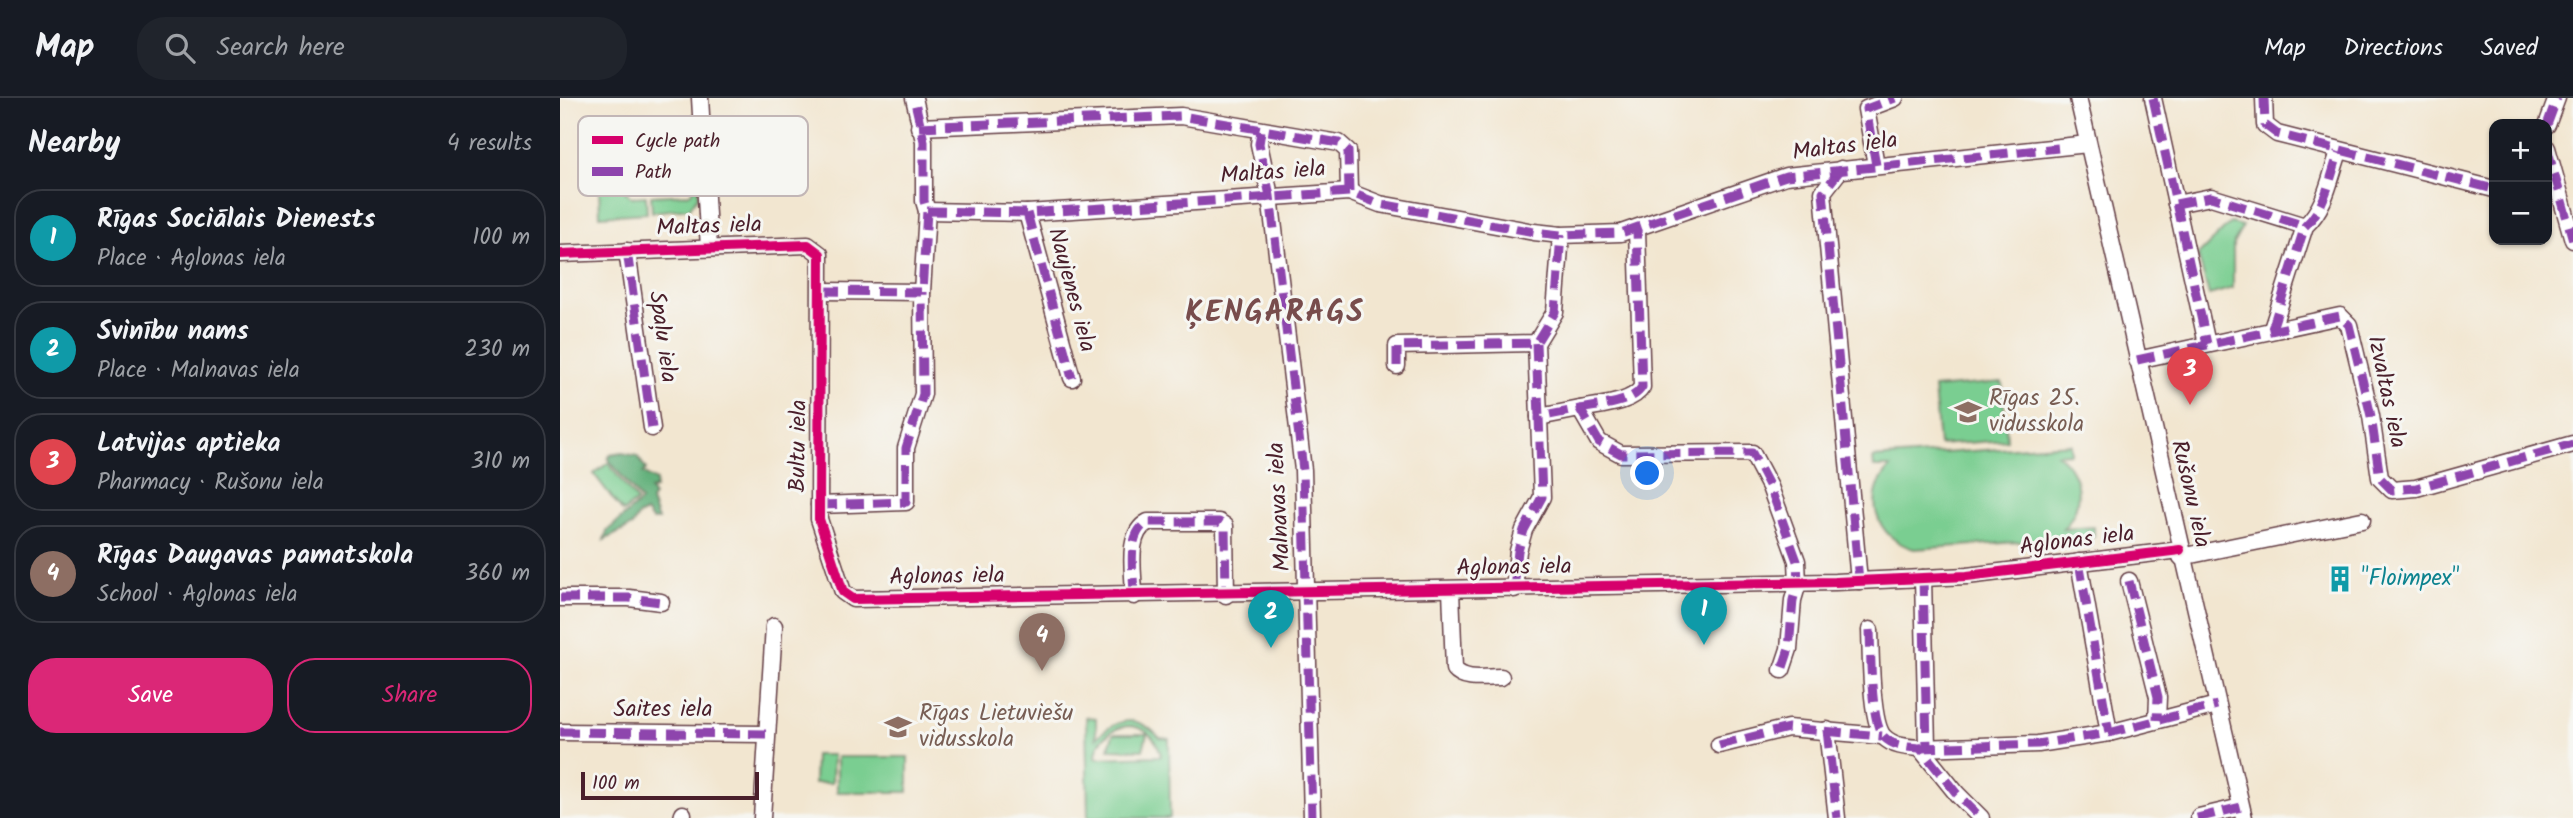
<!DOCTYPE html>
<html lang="en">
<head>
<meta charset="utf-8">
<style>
	:root { --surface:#171b24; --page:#20242c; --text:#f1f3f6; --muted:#9ea1a6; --line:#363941; --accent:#db2777 }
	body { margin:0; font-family:Kalam,sans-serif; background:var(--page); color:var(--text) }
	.controls { position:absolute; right:21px; top:21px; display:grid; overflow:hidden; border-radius:14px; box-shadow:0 2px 5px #0004 }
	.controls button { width:63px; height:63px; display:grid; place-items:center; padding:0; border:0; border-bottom:2px solid var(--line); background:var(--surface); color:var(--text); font:35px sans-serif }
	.scale { position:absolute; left:21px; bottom:18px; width:178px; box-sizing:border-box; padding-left:7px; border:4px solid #4a1f2b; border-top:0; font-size:19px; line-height:24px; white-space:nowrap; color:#4a1f2b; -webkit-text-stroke:5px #f6f6f2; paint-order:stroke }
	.you { position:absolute; left:1088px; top:376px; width:24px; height:24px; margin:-18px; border:5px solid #fff; border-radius:50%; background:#1a73e8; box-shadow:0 0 0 10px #1a73e833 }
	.badge { display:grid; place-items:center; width:46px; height:46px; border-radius:50%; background:var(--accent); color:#fff; font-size:23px; font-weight:700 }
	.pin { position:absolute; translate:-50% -58px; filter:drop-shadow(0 2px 4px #0008) }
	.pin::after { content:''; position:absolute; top:37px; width:24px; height:21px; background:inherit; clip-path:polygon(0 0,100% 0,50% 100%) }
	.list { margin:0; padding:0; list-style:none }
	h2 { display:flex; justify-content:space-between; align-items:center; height:91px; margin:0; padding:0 28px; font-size:30px }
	h2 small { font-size:23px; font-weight:400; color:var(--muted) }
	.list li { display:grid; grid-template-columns:46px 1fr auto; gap:21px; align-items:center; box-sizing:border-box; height:98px; margin:0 14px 14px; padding:0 14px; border:2px solid var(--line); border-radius:28px }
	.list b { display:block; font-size:26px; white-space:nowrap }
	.list p { margin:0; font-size:23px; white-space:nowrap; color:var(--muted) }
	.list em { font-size:23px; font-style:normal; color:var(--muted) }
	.actions { display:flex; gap:14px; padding:21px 28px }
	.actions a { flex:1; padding:16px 0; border:2px solid var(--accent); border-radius:28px; text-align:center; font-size:24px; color:var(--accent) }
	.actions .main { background:var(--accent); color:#fff }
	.icon { flex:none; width:38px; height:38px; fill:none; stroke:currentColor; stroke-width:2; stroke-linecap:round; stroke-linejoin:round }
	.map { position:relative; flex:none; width:2013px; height:720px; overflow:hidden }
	header { display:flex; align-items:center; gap:42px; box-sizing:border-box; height:98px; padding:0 35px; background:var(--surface); border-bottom:2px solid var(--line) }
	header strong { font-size:33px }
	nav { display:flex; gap:38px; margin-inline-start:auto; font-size:24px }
	.search { width:490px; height:63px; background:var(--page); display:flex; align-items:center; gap:18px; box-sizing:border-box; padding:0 24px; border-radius:28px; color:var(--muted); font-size:26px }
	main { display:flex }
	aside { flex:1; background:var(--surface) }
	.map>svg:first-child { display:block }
	.green { fill:#7ace91; stroke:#62765e; stroke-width:2; fill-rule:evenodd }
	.forest { fill:#63b17b; stroke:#566853; stroke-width:2 }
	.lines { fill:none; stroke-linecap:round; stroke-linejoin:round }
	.minor-casing { stroke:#633d44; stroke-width:19 }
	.minor { stroke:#fff; stroke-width:16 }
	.quiet { stroke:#8e44ad; stroke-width:9; stroke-dasharray:18 9; stroke-linecap:butt }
	.cycleway-casing { stroke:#f6f6f2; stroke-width:15 }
	.cycleway { stroke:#d6006c; stroke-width:10 }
	.labels { text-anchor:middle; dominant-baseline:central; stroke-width:6; stroke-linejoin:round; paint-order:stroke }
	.street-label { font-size:23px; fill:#4a1f2b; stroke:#f6f6f2 }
	.education-label { font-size:23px; fill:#785e54; stroke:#f6f6f2; text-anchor:start }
	.culture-label { font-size:23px; fill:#0d838f; stroke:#f6f6f2; text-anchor:start }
	.district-label { font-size:30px; font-weight:bold; letter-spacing:2px; fill:#784c4c; stroke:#f6f6f2 }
	.key { fill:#f6f6f2; stroke:#c2b6b6; stroke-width:2 }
	.key-label { font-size:19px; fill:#4a1f2b }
</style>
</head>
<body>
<header>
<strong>Map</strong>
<div class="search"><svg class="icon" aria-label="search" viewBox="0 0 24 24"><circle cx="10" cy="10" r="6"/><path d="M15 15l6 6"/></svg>Search here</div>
<nav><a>Map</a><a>Directions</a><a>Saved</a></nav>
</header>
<main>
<aside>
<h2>Nearby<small>4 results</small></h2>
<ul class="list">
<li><span class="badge" style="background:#0f9aa8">1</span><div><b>Rīgas Sociālais Dienests</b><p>Place · Aglonas iela</p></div><em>100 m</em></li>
<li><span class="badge" style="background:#0f9aa8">2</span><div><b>Svinību nams</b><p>Place · Malnavas iela</p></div><em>230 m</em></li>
<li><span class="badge" style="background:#e0444e">3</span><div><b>Latvijas aptieka</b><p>Pharmacy · Rušonu iela</p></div><em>310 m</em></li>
<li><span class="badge" style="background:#8d6e63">4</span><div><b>Rīgas Daugavas pamatskola</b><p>School · Aglonas iela</p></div><em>360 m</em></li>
</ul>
<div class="actions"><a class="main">Save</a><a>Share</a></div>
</aside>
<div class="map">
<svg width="2013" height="720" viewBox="0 0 2013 720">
	<rect width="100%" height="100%" fill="#f6f6f2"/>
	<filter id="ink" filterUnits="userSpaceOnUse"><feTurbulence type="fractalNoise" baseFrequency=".0143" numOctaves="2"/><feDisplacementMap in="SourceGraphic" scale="14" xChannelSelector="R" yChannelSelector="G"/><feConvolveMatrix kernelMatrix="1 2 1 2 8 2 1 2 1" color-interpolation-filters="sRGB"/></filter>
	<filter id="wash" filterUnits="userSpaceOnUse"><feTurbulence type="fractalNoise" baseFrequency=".00686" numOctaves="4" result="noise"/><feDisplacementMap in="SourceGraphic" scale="28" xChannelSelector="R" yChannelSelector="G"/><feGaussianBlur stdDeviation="1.57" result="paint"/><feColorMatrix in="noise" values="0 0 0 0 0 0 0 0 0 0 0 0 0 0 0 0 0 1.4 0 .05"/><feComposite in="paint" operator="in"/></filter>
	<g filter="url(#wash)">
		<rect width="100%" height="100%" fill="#f2e6d0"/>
		<g class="green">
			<polygon points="138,85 138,98 130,110 92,114 91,98 130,96"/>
			<polygon points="59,87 71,99 86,98 87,115 40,118 39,89"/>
			<polygon points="1670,125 1683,128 1673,146 1673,190 1649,197 1638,157"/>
			<polygon points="1442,284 1447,342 1379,347 1374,290"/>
			<path d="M1511 346V355L1497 356C1522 376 1525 407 1503 431L1534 429V439L1354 451C1315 440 1302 398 1331 369H1314L1313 360Z"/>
			<polygon points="48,365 77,403 63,414 34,376"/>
			<path d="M526 619 536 620V640C559 618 578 617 600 640L609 641 610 720H528ZM568 628C586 629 598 641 601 658L536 660C536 642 551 630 568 628Z"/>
			<polygon points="553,636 587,636 583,652 549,651"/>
			<polygon points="255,657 273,657 272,685 254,685"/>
			<rect x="277" y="659" width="71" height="35"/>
		</g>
		<polygon class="forest" points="62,355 77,358 86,371 83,375 96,383 95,391 90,392 94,398 91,403 98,422 92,422 86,414 78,418 72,428 44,442 47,433 81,403 48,361 50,357"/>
	</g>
	<g filter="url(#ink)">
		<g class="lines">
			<g class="minor-casing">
				<g id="minor">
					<polyline points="140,0 149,150"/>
					<polyline points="1518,0 1684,720"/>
					<polyline points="1593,0 1647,246"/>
					<polyline points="1704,0 1705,27 1717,36 1934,91"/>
					<polyline points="1987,27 1997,0"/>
					<polyline points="359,29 621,18 779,45 788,53 789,94"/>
					<polyline points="701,33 699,46 710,98 743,372 752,720"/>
					<polyline points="1987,50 2013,142"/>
					<polyline points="1316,67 1306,11 1335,0"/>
					<polyline points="1281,71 1263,94 1299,483"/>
					<polyline points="1616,106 1651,99 1745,128"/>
					<polyline points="367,113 467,115 789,94 820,106 974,134 1001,137 1061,135 1226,78 1528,46"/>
					<polyline points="467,115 512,280"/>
					<polyline points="67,153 92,330"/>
					<polyline points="0,156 248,147 260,156 259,421 283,494 293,501 1275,484 1407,478 1620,452"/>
					<polyline points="262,193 362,194 367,113 364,103 364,43 354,0"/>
					<path d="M1712 231 1745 128C1766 109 1770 79 1779 54"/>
					<polyline points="976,245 979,319"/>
					<polyline points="1577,262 1780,218 1789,227 1811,318 1820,380 1832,392 1856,390 2013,346"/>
					<polyline points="837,268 837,248 976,245 995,214 1001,137"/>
					<path d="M1020 311C1038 307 1072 306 1082 289L1077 132"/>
					<polyline points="259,407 346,404 346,350 363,296 362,194"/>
					<polyline points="1621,459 1802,422"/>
					<polyline points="1519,464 1549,635"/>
					<polyline points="1363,480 1367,649"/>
					<polyline points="1569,483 1598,599 1597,622"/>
					<polyline points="954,491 958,453 964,432 982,399 979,319 1020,311 1039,344 1061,356 1192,355 1210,389 1237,463 1238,485 1233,502 1229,551 1222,572"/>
					<path d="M891 492 894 571C905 584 925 579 941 579"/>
					<path d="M574 498C574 475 565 436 588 424H659L665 428 666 497"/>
					<polyline points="0,500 69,500 101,504"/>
					<path d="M1310 532C1311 554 1310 625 1324 639 1334 649 1348 649 1360 650L1397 696 1421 720"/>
					<polyline points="1267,632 1277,720"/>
					<polyline points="0,634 206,636"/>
					<polyline points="1159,647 1228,630 1322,638"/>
					<polyline points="1360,650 1478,646 1549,635 1657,607"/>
					<polyline points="1639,719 1681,709"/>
					<polyline points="122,720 123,716"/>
					<polyline points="202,720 214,528"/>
				</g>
			</g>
			<use href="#minor" class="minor"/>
			<g class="quiet">
				<polyline points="1593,0 1647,246"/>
				<polyline points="1704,0 1705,27 1717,36 1934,91"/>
				<polyline points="1987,27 1997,0"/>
				<polyline points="359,29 621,18 779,45 788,53 789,94"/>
				<polyline points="701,33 699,46 710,98 743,372 752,720"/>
				<polyline points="1987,50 2013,142"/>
				<polyline points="1316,67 1306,11 1335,0"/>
				<polyline points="1281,71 1263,94 1299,483"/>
				<polyline points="1616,106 1651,99 1745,128"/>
				<polyline points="367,113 467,115 789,94 820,106 974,134 1001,137 1061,135 1226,78 1498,50"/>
				<polyline points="467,115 512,280"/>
				<polyline points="67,153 92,330"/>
				<polyline points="262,193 362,194 367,113 364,103 364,43 354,0"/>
				<path d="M1712 231 1745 128C1766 109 1770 79 1779 54"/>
				<polyline points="976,245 979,319"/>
				<polyline points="1577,262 1780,218 1789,227 1811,318 1820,380 1832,392 1856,390 2013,346"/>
				<polyline points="837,268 837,248 976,245 995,214 1001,137"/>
				<path d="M1020 311C1038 307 1072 306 1082 289L1077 132"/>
				<polyline points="259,407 346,404 346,350 363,296 362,194"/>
				<polyline points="1519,464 1549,635"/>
				<polyline points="1363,480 1367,649"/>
				<polyline points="1569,483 1598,599 1597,622"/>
				<polyline points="954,491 958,453 964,432 982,399 979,319 1020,311 1039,344 1061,356 1192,355 1210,389 1237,463 1238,485 1233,502 1229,551 1222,572"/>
				<path d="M574 498C574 475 565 436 588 424H659L665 428 666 497"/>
				<polyline points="0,500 69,500 101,504"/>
				<path d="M1310 532C1311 554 1310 625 1324 639 1334 649 1348 649 1360 650L1397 696 1421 720"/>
				<polyline points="1267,632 1277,720"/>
				<polyline points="0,634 206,636"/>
				<polyline points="1159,647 1228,630 1322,638"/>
				<polyline points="1360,650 1478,646 1549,635 1657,607"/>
				<polyline points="1637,720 1681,709"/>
			</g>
			<g class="cycleway-casing">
				<polyline id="cycleway" points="0,156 248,147 260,156 259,421 283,494 293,501 1275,484 1407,478 1620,452"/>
			</g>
			<use href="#cycleway" class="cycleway"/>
		</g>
	</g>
	<defs>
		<g id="school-bare" transform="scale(2.1)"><path d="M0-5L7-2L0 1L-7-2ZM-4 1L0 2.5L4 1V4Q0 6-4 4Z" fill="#8d6e63" stroke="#f6f6f2" stroke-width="2.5" paint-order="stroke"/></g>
		<g id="building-bare" transform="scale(2.1)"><path d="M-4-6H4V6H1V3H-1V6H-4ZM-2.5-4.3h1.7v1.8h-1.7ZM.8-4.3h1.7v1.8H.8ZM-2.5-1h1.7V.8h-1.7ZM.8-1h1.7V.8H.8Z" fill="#0f9aa8" stroke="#f6f6f2" stroke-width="2.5" paint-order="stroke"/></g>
	</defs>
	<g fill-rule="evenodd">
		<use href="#school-bare" x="1408" y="314"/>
		<use href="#building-bare" x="1780" y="481"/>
		<use href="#school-bare" x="338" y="629"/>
	</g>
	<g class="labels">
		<g class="street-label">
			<text transform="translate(1285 49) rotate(-7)">Maltas iela</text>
			<text transform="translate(713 75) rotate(-4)">Maltas iela</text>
			<text transform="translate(149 129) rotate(-2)">Maltas iela</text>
			<text transform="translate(511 192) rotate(75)">Naujenes iela</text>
			<text transform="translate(102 239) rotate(82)">Spaļu iela</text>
			<text transform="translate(1826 294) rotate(78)">Izvaltas iela</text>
			<text transform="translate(239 348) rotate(-89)">Bultu iela</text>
			<text transform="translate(1630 396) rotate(77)">Rušonu iela</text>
			<text transform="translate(720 409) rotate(-93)">Malnavas iela</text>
			<text transform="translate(1517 443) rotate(-7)">Aglonas iela</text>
			<text transform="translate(954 470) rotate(-1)">Aglonas iela</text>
			<text transform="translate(387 479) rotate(-1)">Aglonas iela</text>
			<text x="103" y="612">Saites iela</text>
		</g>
		<g class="education-label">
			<text x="1429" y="301">Rīgas 25.<tspan x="1429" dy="26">vidusskola</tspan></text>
			<text x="359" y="616">Rīgas Lietuviešu<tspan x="359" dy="26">vidusskola</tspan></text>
		</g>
		<g class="culture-label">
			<text x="1801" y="481">"Floimpex"</text>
		</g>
		<g class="district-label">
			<text x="715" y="215">ĶENGARAGS</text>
		</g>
	</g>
	<rect x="18" y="18" width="230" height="80" rx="10" class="key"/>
	<rect x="32" y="38" width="31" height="8" fill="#d6006c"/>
	<rect x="32" y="69" width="31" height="9" fill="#8e44ad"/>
	<g class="key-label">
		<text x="75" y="49">Cycle path</text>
		<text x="75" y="80">Path</text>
	</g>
</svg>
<div class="controls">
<button>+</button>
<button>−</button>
</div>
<div class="scale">100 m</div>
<div class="you"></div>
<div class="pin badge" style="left:1144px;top:547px;background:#0f9aa8">1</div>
<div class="pin badge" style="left:711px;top:550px;background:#0f9aa8">2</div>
<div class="pin badge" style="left:1630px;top:307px;background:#e0444e">3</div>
<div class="pin badge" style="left:482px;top:573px;background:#8d6e63">4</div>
</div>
</main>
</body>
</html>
